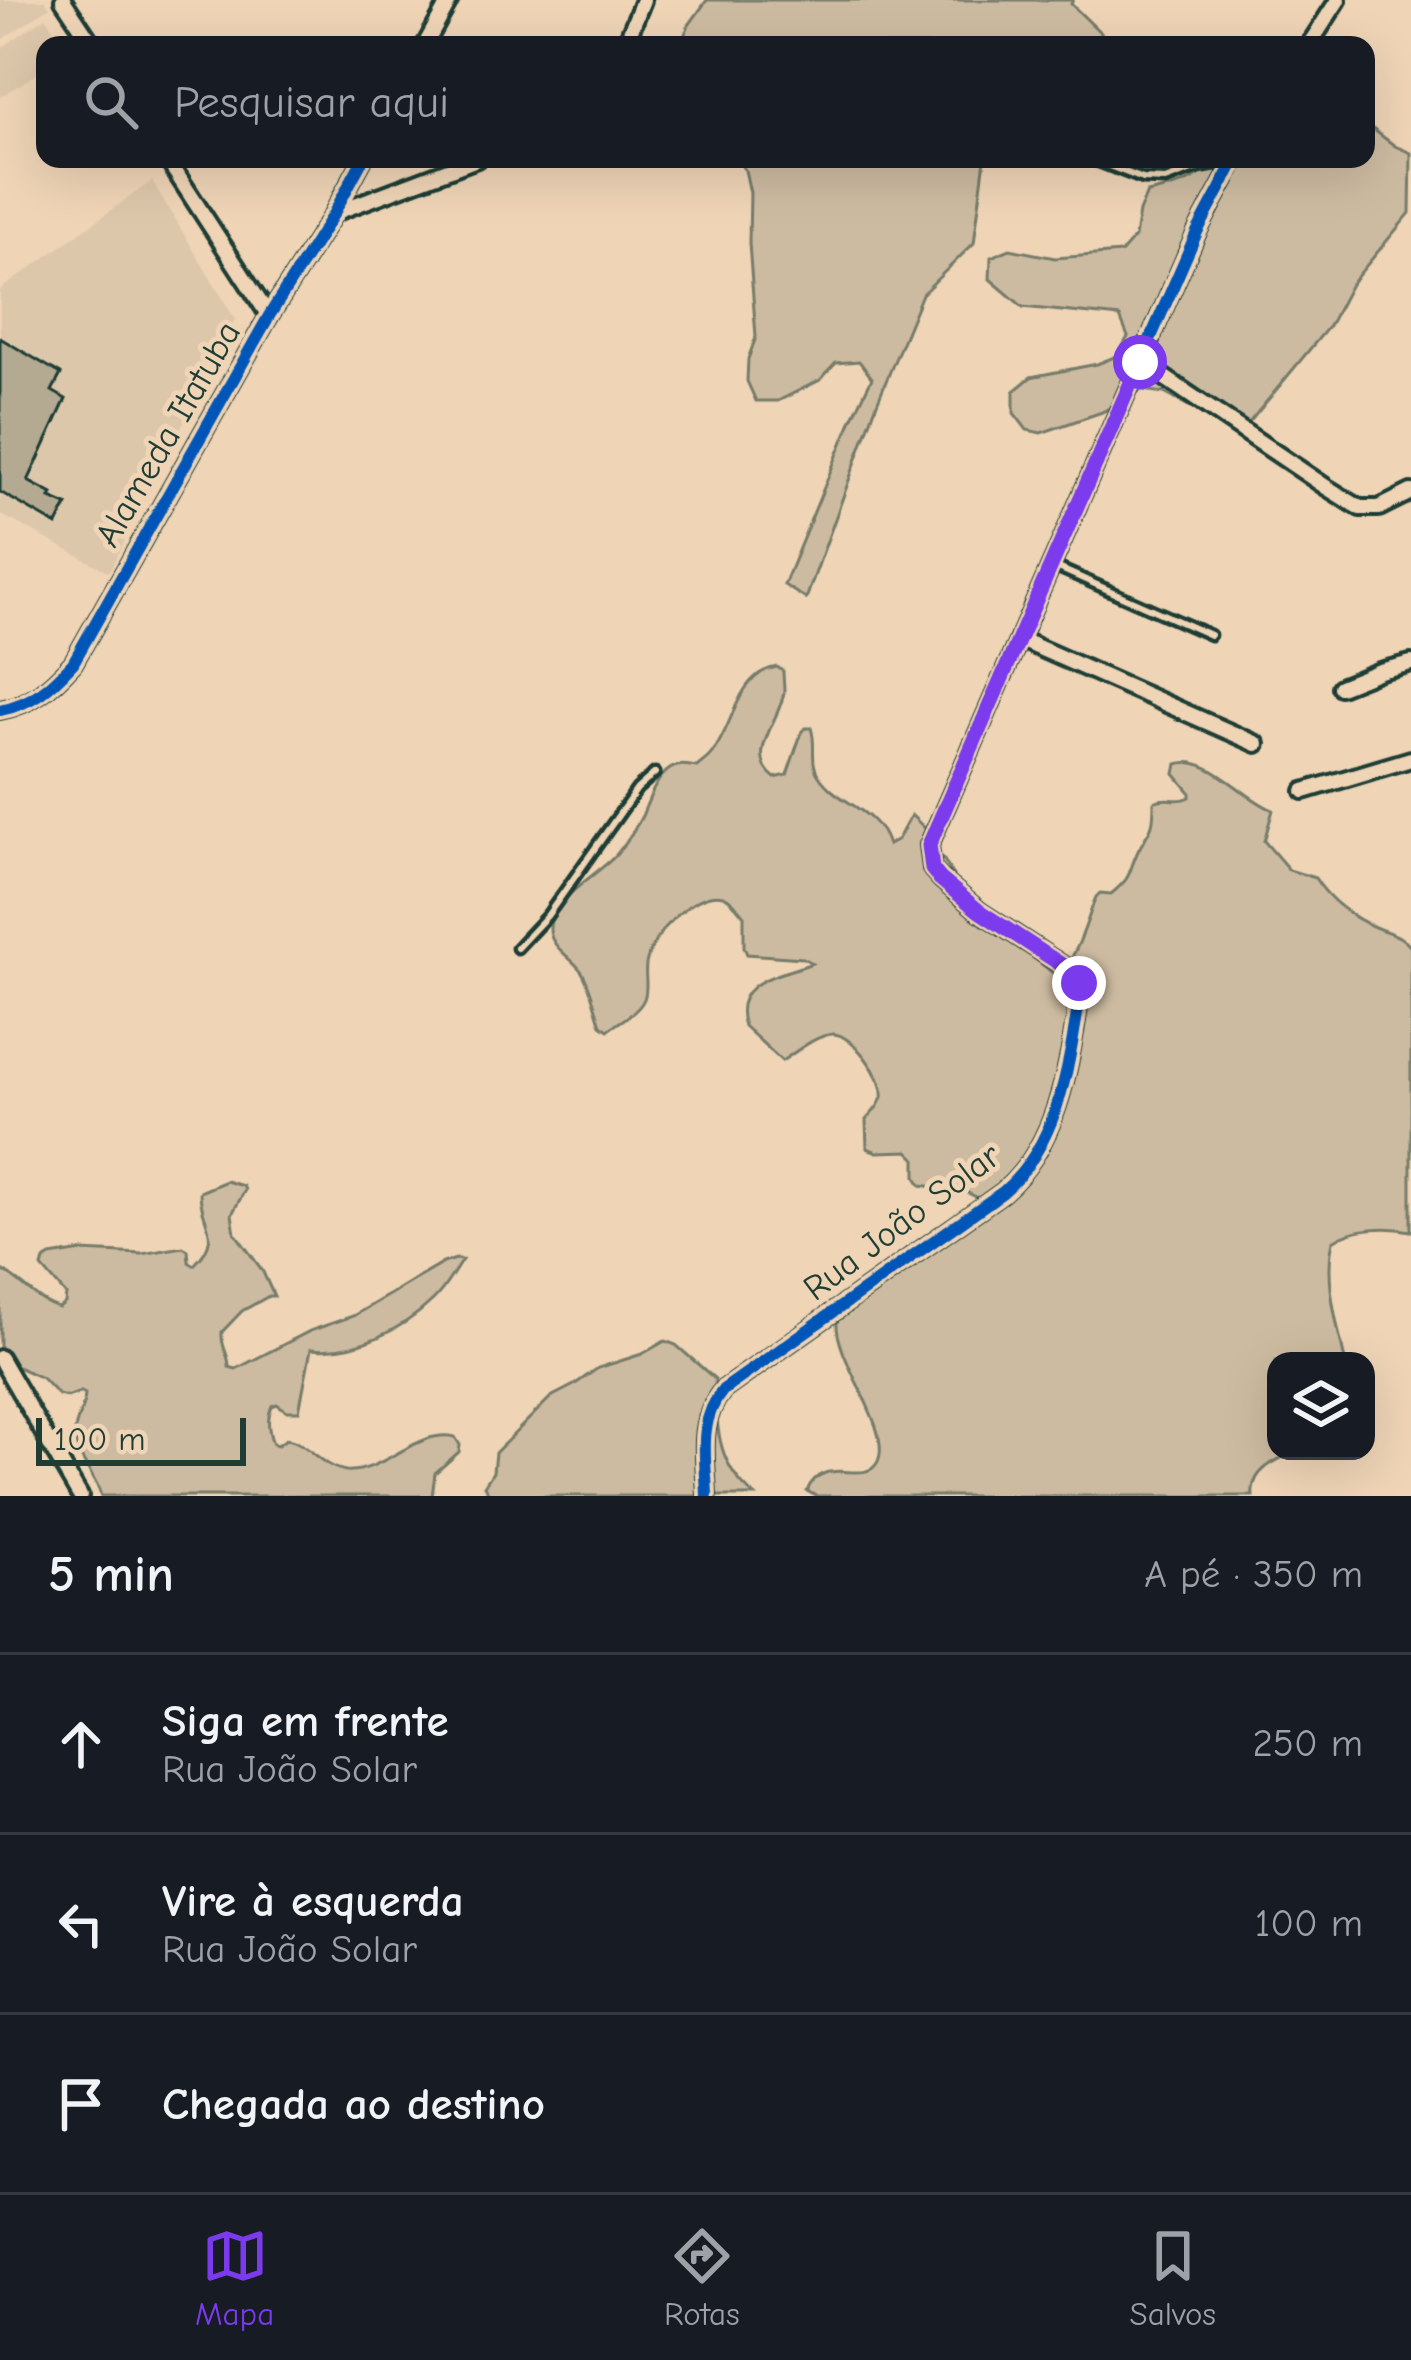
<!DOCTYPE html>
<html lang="pt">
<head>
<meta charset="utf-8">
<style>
	:root { --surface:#171b24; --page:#20242c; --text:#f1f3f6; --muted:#9ea1a6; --line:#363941; --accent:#7c3aed }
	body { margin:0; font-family:"Comic Neue",sans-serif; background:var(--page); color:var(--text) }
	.controls { position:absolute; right:36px; bottom:36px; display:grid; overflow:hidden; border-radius:24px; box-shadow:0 12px 48px #0002 }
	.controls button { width:108px; height:108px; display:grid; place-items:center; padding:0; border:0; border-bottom:3px solid var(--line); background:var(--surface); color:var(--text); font:60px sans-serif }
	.scale { position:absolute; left:36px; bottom:30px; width:210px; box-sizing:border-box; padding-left:12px; border:6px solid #1f3d34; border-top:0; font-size:33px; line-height:42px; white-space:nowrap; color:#1f3d34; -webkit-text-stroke:9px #efd4b6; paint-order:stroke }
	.stop { position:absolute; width:36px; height:36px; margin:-27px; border:9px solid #7c3aed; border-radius:50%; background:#fff }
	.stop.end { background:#7c3aed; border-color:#fff; box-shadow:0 3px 12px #0008 }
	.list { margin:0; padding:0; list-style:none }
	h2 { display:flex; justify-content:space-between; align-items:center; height:156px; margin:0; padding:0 48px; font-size:51px }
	h2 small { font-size:39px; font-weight:400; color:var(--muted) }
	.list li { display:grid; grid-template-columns:78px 1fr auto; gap:36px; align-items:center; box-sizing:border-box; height:180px; padding:0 48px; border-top:3px solid var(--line) }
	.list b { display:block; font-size:45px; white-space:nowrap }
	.list p { margin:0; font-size:39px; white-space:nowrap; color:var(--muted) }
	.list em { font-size:39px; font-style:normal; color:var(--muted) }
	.icon { flex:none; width:66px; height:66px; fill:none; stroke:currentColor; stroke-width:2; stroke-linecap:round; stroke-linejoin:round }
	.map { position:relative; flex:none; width:1411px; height:1496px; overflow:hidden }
	.search { position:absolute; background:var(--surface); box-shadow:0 12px 48px #0002; left:36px; right:36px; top:36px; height:132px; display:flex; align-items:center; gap:30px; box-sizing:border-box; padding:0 42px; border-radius:24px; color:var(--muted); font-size:45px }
	.sheet { height:696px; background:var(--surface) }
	nav { display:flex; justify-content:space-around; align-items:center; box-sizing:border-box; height:168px; border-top:3px solid var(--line); background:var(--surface); font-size:33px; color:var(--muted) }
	nav a { display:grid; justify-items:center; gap:6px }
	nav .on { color:var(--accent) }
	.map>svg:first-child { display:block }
	.built { fill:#ddc7ab }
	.green { fill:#cdbba1; stroke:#767c6a; stroke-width:3 }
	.building { fill:#b4aa92; stroke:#1f3d34; stroke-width:3 }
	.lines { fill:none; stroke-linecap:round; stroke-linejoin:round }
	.lane-casing { stroke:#1f3d34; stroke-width:15 }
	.street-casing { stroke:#1f3d34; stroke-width:22 }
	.lane { stroke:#efd4b6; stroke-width:6 }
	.street { stroke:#efd4b6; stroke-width:14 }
	.cycleway-casing { stroke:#efd4b6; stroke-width:20 }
	.cycleway { stroke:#0057b8; stroke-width:12 }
	.route { stroke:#7c3aed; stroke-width:15 }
	.labels { text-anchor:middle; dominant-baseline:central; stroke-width:10; stroke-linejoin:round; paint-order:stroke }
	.street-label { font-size:36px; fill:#1f3d34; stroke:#efd4b6 }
</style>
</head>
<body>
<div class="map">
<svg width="1411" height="1496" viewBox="0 0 1411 1496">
	<rect width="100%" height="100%" fill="#efd4b6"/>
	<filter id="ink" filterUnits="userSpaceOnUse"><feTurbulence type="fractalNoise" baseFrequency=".00833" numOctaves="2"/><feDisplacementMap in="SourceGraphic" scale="24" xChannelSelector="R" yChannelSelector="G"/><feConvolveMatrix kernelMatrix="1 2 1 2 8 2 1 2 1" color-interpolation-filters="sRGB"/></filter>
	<g filter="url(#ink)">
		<g class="built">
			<polygon points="0,0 45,0 50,7 0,41"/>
			<polygon points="46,17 63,45 45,45 45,69 0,97 0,49"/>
			<polygon points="152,181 235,319 109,572 0,514 0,290"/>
		</g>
		<g class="green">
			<polygon points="707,0 1073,0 1071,4 1105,37 1103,45 680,45 689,25"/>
			<path d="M1366 124 1395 146 1411 153 1410 213 1351 284 1329 326 1248 424 1202 413 1164 393 1142 390 1102 412 1041 433 1027 430 1014 413V391L1031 377 1097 364 1117 356 1128 337 1120 317 1023 307 990 279 991 257 1010 249 1055 258 1121 253 1135 237 1139 212 1147 193C1173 187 1200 183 1214 159H1366Z"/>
			<polygon points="736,159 985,159 974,243 922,294 877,403 806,599 784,585 852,419 872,378 859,361 836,363 820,380 778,401 756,401 747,381 748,359 756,337 749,243 750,193 745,170"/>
			<path d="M777 667 783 671C783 678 784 685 784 692 780 721 744 755 775 778L787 775 802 731 806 728H811C817 744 809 762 819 776 838 805 876 807 888 845L898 839 911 815 929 832 925 862 937 856 944 860 973 911 1057 976C1078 958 1086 922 1096 897L1100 893 1111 894C1134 875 1127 874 1138 851 1150 827 1154 832 1154 802 1166 795 1177 804 1190 797V792L1175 774 1177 764C1209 754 1242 798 1273 810L1264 841 1289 870 1315 878C1329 900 1352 918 1377 928 1392 934 1401 935 1411 947V1231C1388 1226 1353 1227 1333 1241 1324 1280 1337 1322 1345 1361H1276V1451H1297C1277 1459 1250 1471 1253 1496H816L807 1491C823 1453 864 1486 877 1463 895 1433 835 1360 837 1323 837 1304 888 1261 905 1250 915 1243 928 1241 939 1235 954 1226 968 1211 982 1200L964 1191 921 1185 916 1177V1159L908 1151 877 1152 867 1148 866 1120C872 1113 880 1106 882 1097 885 1078 851 1033 833 1034 816 1035 796 1052 782 1061L744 1026C729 980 782 975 812 963L803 958 747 954 744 947V916C738 909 732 899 723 896 694 889 653 935 647 960 643 972 649 986 644 999 638 1013 620 1021 608 1030L601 1025C595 1008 591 987 582 972 573 958 550 948 550 929 549 900 599 874 616 855 626 843 635 829 642 816 649 800 655 779 670 769 678 763 688 766 697 767 702 762 708 759 712 753 734 726 737 673 777 667Z"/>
			<path d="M226 1181 243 1186 245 1190 232 1214 235 1233 262 1270 274 1296H269L242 1311 222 1332C221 1349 229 1353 229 1367L236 1369 310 1331 353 1316 443 1263 456 1259 462 1260C453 1273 445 1289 433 1300 402 1330 355 1354 311 1349L299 1411H287L277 1404 272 1406C266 1419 268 1431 273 1444L278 1445 286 1439C309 1442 322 1468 346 1471 382 1474 418 1428 455 1437L460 1445 459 1452 435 1473 432 1496H101C95 1473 74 1457 75 1432 75 1419 85 1408 85 1394L81 1392 67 1397 58 1395 42 1378 11 1364 0 1352V1269C21 1280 37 1302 59 1308L65 1303 66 1295 42 1267 44 1260 51 1256 82 1251 142 1254 183 1247 188 1250 189 1262 194 1265C225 1235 200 1224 200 1192Z"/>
			<path d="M665 1341 676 1345 715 1379C717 1426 715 1463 755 1496H491L484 1486 493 1472 495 1453 551 1397 574 1385 598 1368 642 1354Z"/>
		</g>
		<polygon class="building" points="0,338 61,374 52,391 66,399 28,481 52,494 50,498 67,505 57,525 0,492"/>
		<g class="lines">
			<g class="lane-casing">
				<g id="lane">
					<polyline points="1091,159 1143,179 1165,180 1195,169 1232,162"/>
					<polyline points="1054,566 1210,635"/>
					<polyline points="517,948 547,916 637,789 655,773"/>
				</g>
			</g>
			<g class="street-casing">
				<g id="street">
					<polyline points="63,0 93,45"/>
					<polyline points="425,45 450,0"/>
					<polyline points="625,45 643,0"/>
					<polyline points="1309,45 1338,0"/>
					<polyline points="167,159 269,316"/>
					<polyline points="334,213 477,159"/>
					<polyline points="1140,361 1326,487 1360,508 1379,508 1411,492"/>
					<polyline points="1019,639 1257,744"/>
					<polyline points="1340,687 1380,671 1411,663"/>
					<path d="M0 710C32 704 51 687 73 663L269 316 334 213 363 159"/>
					<polyline points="1304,791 1411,759"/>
					<polyline points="0,1358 80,1496"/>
					<path d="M707 1496C706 1459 697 1421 723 1390L1003 1192C1059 1144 1069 1064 1080 995L1079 983 1065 967 979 911 941 879 932 869 929 845 1197 232 1236 159"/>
				</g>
			</g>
			<use href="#lane" class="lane"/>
			<use href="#street" class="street"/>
			<g class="cycleway-casing">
				<g id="cycleway">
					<path d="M0 710C32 704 51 687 73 663L269 316 334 213 363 159"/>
					<path d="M707 1496C706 1459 697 1421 723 1390L1003 1192C1059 1144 1069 1064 1080 995L1079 983 1065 967 979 911 941 879 932 869 929 845 1197 232 1236 159"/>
				</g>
			</g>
			<use href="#cycleway" class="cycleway"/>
		</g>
	</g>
	<g class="lines" filter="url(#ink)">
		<polyline class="route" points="1079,983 1065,967 979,911 940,879 932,869 929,845 1140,362"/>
	</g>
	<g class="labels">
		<g class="street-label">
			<text transform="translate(168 434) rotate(-60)">Alameda Itatuba</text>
			<text transform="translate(902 1222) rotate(-37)">Rua João Solar</text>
		</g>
	</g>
</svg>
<div class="controls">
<button><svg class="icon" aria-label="layers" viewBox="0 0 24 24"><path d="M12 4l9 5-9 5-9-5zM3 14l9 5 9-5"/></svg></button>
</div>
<div class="scale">100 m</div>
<div class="stop" style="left:1140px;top:362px"></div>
<div class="stop end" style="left:1079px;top:983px"></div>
<div class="search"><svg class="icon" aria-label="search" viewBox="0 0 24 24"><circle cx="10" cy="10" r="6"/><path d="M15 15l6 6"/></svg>Pesquisar aqui</div>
</div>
<section class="sheet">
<h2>5 min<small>A pé · 350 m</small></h2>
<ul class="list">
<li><svg class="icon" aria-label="ahead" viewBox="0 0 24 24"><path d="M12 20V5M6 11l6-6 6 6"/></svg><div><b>Siga em frente</b><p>Rua João Solar</p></div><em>250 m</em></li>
<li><svg class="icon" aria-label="left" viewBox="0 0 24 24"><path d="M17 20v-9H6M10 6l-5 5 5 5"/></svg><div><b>Vire à esquerda</b><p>Rua João Solar</p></div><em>100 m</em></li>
<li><svg class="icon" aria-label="arrive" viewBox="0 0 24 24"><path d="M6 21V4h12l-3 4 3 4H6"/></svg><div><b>Chegada ao destino</b></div></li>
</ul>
</section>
<nav>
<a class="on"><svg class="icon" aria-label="map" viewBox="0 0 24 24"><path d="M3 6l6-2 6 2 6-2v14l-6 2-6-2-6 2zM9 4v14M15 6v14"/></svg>Mapa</a>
<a><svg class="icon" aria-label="directions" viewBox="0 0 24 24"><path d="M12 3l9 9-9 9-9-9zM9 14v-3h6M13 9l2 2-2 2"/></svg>Rotas</a>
<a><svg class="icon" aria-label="saved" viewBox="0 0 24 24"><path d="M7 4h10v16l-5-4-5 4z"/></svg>Salvos</a>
</nav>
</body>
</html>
